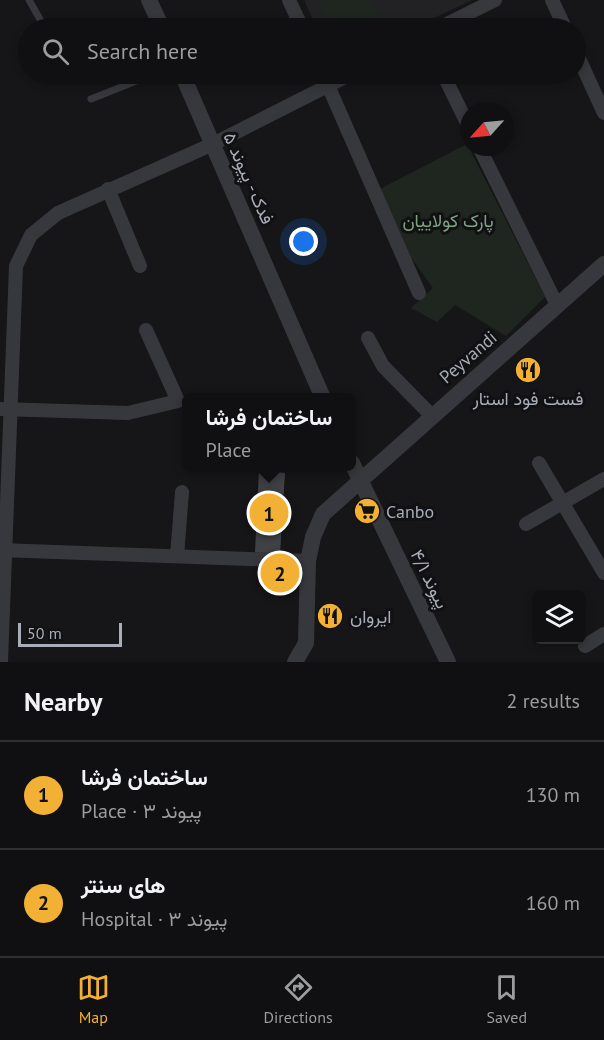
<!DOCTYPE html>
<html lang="en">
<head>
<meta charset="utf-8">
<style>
	:root { --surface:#101012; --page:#19191b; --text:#f1f3f6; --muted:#9c9d9f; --line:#303032; --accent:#f2b134 }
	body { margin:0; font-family:"PT Sans",Vazirmatn,sans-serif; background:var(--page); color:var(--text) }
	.controls { position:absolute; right:18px; bottom:18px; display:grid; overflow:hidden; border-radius:9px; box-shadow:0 3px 9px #0003 }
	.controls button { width:54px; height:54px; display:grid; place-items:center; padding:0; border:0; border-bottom:2px solid var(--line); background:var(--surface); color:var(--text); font:30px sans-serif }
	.compass { position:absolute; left:460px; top:102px; width:54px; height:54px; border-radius:50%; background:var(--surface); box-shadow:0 3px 9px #0003; rotate:243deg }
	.scale { position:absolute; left:18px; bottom:15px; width:104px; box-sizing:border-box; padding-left:6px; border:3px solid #a8adb8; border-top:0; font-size:16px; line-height:21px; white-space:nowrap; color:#a8adb8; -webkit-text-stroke:4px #111113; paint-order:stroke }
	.you { position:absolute; left:304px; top:242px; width:21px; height:21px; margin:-15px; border:4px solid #fff; border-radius:50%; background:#1a73e8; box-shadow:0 0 0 9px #1a73e833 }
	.badge { display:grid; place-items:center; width:39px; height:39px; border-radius:50%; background:var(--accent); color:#111; font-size:20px; font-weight:700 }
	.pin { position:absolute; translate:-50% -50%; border:3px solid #fff; box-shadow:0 2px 6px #0006 }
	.popup { position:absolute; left:182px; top:393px; width:174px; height:78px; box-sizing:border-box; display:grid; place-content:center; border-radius:9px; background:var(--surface); filter:drop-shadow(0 2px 4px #0005); font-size:20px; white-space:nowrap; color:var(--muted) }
	.popup b { font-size:22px; color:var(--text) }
	.popup::after { content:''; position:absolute; left:50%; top:100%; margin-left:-12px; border:12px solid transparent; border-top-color:var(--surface) }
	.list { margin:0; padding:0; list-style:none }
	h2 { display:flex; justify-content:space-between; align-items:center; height:78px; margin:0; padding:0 24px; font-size:26px }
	h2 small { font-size:20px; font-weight:400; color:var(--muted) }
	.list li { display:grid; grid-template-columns:39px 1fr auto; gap:18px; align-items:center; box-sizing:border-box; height:108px; padding:0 24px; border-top:2px solid var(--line) }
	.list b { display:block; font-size:22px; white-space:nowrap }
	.list p { margin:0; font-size:20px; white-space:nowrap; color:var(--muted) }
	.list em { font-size:20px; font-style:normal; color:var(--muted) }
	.icon { flex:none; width:33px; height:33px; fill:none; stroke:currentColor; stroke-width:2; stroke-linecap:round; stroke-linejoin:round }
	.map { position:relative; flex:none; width:604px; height:662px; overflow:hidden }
	.search { position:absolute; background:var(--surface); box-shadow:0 3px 9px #0003; left:18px; right:18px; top:18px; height:66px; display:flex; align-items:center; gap:15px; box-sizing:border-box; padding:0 21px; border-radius:33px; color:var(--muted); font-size:22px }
	.sheet { height:294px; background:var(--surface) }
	nav { display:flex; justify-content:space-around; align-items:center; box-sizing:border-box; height:84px; border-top:2px solid var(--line); background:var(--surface); font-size:16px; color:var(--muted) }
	nav a { display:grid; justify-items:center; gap:3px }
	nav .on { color:var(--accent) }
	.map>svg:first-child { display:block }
	.built { fill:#222225 }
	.green { fill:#1e261f }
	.building { fill:#404145 }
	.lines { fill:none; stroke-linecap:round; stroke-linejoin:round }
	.service { stroke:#37383d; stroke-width:7 }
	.minor { stroke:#37383d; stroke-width:14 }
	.tertiary { stroke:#37383d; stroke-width:16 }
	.labels { text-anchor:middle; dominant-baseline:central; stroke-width:6; stroke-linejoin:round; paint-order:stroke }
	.street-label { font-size:18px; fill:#a8adb8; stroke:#111113 }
	.park-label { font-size:18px; fill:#7fa381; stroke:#111113 }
	.poi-label { font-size:18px; fill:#a8adb8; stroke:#111113; text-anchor:start }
</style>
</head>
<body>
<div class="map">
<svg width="604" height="662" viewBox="0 0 604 662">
	<rect width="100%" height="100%" fill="#161618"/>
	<g class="built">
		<polygon points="304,0 472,0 413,28 317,28"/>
		<polygon points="259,562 302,564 301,585 259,582"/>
	</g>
	<g class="green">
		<polygon points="317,0 371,0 382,24 372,28 330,28"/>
		<polygon points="467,144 545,297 506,336 455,305 437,322 411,308 433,288 405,249 376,191"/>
	</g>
	<polygon class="building" points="259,470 285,473 280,555 255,552"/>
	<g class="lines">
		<g class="service">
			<polyline points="29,0 45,28"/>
			<polyline points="91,99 154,74"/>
		</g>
		<g class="minor">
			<polyline points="289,0 302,28"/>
			<polyline points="552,0 565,28"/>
			<polyline points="439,28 495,0"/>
			<polyline points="576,52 604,113"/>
			<polyline points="323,74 419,293"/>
			<polyline points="443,74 469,127"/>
			<polyline points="479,147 557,305"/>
			<polyline points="108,189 140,266"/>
			<polyline points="368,338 383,366 431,415"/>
			<polyline points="0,409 128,413 178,401 146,330"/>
			<polyline points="539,463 604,573"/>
			<polyline points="526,524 604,479"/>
			<polyline points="0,550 308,561"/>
			<polyline points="177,556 182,492"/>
			<polyline points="585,646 604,634"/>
			<polyline points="1,662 16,266 31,235 58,213 213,144 351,74"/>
		</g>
		<g class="tertiary">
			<polyline points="149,0 162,28"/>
			<polyline points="182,74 323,398"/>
			<polyline points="352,463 448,662"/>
			<polyline points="295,662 306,643 308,561 313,537 323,514 604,264"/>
		</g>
	</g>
	<defs>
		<g id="restaurant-disc" transform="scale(1.35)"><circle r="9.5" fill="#f2b134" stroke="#111113"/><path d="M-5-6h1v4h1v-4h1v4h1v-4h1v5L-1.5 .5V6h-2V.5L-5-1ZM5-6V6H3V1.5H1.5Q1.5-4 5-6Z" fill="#111"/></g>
		<g id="supermarket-disc" transform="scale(1.35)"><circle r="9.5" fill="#f2b134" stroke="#111113"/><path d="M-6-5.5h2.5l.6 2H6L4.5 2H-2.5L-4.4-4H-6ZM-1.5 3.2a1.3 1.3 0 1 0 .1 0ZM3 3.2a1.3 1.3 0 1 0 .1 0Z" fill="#111"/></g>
	</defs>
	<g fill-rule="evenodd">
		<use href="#restaurant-disc" x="528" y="370"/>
		<use href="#supermarket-disc" x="367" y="511"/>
		<use href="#restaurant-disc" x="330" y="616"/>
	</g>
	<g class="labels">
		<g class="street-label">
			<text transform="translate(249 178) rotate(66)">فدک - پیوند ۵</text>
			<text transform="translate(468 357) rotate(-41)">Peyvandi</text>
			<text transform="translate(430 579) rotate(64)">پیوند ۴/۱</text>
		</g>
		<g class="park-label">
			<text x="448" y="220">پارک کولاییان</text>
		</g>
		<g class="poi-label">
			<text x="528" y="398" text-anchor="middle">فست فود استار</text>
			<text x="386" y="511">Canbo</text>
			<text x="350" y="616">ایروان</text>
		</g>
	</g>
</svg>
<div class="controls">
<button><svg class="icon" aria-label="layers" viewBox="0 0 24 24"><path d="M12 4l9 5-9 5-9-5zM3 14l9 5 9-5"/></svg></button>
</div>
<svg class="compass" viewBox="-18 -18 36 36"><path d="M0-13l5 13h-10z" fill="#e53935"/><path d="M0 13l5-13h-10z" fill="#9c9d9f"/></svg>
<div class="scale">50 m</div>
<div class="you"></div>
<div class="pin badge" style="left:269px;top:513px">1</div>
<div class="popup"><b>ساختمان فرشا</b>Place</div>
<div class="pin badge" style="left:280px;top:573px">2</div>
<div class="search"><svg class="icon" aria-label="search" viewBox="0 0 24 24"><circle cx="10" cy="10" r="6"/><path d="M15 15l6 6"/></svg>Search here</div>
</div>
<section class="sheet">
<h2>Nearby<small>2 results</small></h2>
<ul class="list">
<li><span class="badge">1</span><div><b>ساختمان فرشا</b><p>Place · پیوند ۳</p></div><em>130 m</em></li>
<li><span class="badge">2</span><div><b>های سنتر</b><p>Hospital · پیوند ۳</p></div><em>160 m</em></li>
</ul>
</section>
<nav>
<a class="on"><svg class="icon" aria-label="map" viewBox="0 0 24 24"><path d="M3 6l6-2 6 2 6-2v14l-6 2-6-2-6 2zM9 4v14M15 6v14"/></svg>Map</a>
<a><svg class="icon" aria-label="directions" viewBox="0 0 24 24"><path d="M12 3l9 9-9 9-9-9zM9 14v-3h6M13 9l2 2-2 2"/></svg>Directions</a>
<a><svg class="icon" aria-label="saved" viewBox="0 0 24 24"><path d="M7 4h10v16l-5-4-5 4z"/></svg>Saved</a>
</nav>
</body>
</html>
